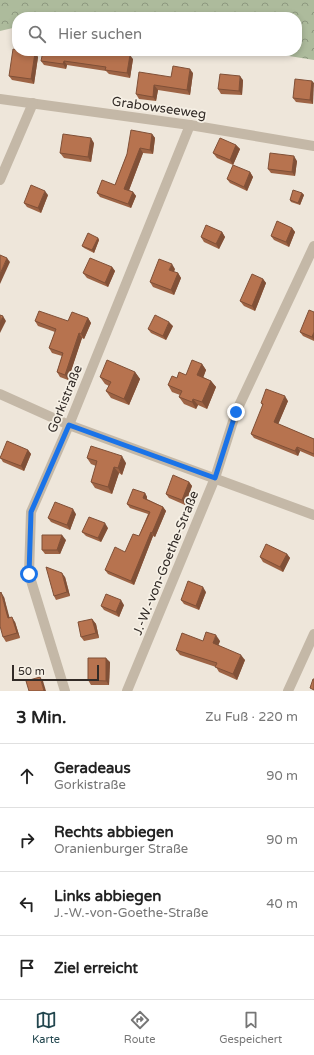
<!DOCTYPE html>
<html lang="de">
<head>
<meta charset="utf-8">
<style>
	:root { --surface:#fff; --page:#f6f6f6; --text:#222; --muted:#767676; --line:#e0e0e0; --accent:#22464e }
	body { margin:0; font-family:"Varela Round",sans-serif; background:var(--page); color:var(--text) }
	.scale { position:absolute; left:12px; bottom:10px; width:87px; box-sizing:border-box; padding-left:4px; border:2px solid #322b27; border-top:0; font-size:11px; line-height:14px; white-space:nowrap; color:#322b27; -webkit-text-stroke:3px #f6f0e5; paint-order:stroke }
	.stop { position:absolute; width:12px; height:12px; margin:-9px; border:3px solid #1a73e8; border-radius:50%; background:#fff }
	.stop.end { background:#1a73e8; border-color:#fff; box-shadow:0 1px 4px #0008 }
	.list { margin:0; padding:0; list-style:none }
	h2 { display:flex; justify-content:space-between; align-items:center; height:52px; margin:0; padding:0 16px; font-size:17px }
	h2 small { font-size:13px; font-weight:400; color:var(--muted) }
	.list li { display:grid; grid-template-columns:26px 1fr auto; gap:12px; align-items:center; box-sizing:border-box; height:64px; padding:0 16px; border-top:1px solid var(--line) }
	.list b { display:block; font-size:15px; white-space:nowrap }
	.list p { margin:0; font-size:13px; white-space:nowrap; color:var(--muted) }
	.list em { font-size:13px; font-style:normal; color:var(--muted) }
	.icon { flex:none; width:22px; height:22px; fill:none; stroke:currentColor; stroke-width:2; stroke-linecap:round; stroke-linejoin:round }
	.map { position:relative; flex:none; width:314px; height:691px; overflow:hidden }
	.search { position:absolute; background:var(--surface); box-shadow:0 2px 6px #0003; left:12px; right:12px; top:12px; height:44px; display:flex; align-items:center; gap:10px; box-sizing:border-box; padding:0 14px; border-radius:16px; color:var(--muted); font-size:15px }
	.sheet { height:308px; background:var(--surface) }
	nav { display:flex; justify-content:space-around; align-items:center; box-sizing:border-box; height:56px; border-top:1px solid var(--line); background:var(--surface); font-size:11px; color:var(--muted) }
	nav a { display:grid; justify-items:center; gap:2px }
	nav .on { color:var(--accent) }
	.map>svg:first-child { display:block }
	.forest { fill:url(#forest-crowns) }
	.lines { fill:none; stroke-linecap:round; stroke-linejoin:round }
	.minor { stroke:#c4b8a7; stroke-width:10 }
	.wall { fill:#9d6344 }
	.shaded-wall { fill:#805037 }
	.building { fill:#b7734f; stroke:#805037 }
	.route { stroke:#1a73e8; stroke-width:5 }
	.labels { text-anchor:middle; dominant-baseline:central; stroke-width:3.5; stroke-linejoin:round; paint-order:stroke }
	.street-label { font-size:13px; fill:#322b27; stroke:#f6f0e5 }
</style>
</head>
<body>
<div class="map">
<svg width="314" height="691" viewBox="0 0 314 691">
	<defs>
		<pattern id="forest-crowns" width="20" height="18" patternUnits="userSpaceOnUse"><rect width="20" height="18" fill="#adbb9c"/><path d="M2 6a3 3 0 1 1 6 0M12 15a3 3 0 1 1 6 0" fill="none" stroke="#8d987f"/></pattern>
	</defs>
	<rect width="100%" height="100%" fill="#eee6da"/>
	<polygon class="forest" points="0,0 314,0 314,60 258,51 297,51 297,17 17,17 17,27 0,31"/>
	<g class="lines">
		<g class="minor">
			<polyline points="0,99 190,125 314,146"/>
			<polyline points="0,180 33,103"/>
			<polyline points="0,394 69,425 314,515"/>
			<polyline points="65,691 29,574 31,512 69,425 190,125"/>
			<polyline points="127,691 215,478 236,412 314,246"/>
			<polyline points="288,691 314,634"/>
		</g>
	</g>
	<g class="wall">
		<polygon points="35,53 38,57 34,84 12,80 9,76"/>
		<polygon points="133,59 130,78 109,74 106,71 67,65 66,69 44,65 41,61"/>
		<polygon points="193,73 190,95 158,90 156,101 139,99 136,94 171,77"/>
		<polygon points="243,80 242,95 221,94 218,89"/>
		<polygon points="312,81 313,104 296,102 293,98"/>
		<polygon points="152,134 155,138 153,154 143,153 129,190 133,192 136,196 131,208 100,197 97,193 115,185 127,154"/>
		<polygon points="94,143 91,162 64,158 60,153"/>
		<polygon points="236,145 240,149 233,165 217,158 213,153"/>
		<polygon points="297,161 295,176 271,173 268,169"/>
		<polygon points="250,172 253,177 247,191 230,183 227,179"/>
		<polygon points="302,193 304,195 300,205 291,202 290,200"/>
		<polygon points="48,195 41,213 27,207 24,203"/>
		<polygon points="292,228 295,232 289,247 274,240 271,236"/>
		<polygon points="222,232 225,237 219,249 204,242 201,237"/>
		<polygon points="98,238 99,240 94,253 84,248 82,246"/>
		<polygon points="112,267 115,271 108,287 87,278 83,273"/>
		<polygon points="175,269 174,272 178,273 181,278 174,295 153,287 150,282"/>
		<polygon points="263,279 266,283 255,311 244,306 240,301"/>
		<polygon points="314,312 314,341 303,336 300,332"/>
		<polygon points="88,318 91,323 84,339 82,338 68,380 60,377 57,372 62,356 52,353 49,348 55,332 38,326 35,321 68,321"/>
		<polygon points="173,326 166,340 151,333 148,329"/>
		<polygon points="202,364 206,370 203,377 211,381 216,387 207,409 198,405 196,409 184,404 179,397 180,395 172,392 168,385 177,378 186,375"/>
		<polygon points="135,372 140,379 129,405 111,398 106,391 109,386 105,384 100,377"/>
		<polygon points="288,401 278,424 314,439 314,457 300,451 298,456 254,438 251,434 263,406 261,403"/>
		<polygon points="28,450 31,454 24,471 3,462 0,457"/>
		<polygon points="87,458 126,463 122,475 119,473 112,494 95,488 91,482 96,466 91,464"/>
		<polygon points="189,482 192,486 185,505 169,498 166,494"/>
		<polygon points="145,493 147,497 147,499 163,507 166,511 155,537 153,536 134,585 108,574 105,570 125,552 139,536 148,514 130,508 127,504"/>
		<polygon points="76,514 70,530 51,522 48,518"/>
		<polygon points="108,528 101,542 86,536 82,532"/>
		<polygon points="66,540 60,554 45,554 42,550"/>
		<polygon points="287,554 290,558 283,572 263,562 260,557"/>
		<polygon points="65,577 70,596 56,600 54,596"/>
		<polygon points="206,592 199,610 184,604 181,600"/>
		<polygon points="4,597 9,618 15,622 20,638 6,642 3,637"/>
		<polygon points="124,605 119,617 104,610 101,606"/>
		<polygon points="92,619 96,624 99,638 84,641 81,637"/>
		<polygon points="203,641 220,641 218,645 245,660 237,680 219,672 216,667 180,655 176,650"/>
		<polygon points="110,662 109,685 91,685 88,680"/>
	</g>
	<g class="shaded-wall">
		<polygon points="35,53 38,57 34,84 31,79"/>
		<polygon points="130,55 133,59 130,78 127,73"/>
		<polygon points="64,61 67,65 66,69 63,64"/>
		<polygon points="190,69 193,73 190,95 187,90"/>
		<polygon points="240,76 243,80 242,95 239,91"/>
		<polygon points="312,81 314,83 313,104 310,100"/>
		<polygon points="154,85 158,90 156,101 153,97"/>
		<polygon points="152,134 155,138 153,154 150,150"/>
		<polygon points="91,138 94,143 91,162 88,157"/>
		<polygon points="236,145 240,149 233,165 230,160"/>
		<polygon points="140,148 143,153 128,193 124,189"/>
		<polygon points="294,156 297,161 295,176 292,172"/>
		<polygon points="250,172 253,177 247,191 244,187"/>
		<polygon points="45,191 48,195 41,213 38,208"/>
		<polygon points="133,192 136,196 131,208 128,204"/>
		<polygon points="302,193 304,195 300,205 298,203"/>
		<polygon points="292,228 295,232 289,247 286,242"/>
		<polygon points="222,232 225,237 219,249 216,244"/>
		<polygon points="98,238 99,240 94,253 92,250"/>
		<polygon points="7,258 10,262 0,284 0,274"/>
		<polygon points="172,264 175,269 172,275 169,270"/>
		<polygon points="112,267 115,271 108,287 105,283"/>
		<polygon points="178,273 181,278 174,295 171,290"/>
		<polygon points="263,279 266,283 255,311 252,306"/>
		<polygon points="3,316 6,321 0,333 0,322"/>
		<polygon points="88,318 91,323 84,339 81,334"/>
		<polygon points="169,322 173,326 166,340 163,336"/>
		<polygon points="314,332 314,340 312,337"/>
		<polygon points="79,333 82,338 68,380 65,375"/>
		<polygon points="202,364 206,370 202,381 197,375"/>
		<polygon points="135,372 140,379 129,405 124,399"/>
		<polygon points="211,381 216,387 207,409 202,402"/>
		<polygon points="285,396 288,401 277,427 274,422"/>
		<polygon points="193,399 198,405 196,409 192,402"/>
		<polygon points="297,447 300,451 298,456 295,451"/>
		<polygon points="28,450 31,454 24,471 21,466"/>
		<polygon points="122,456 126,463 122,475 118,468"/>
		<polygon points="114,467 119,473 112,494 108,487"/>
		<polygon points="189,482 192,486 185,505 182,500"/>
		<polygon points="145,493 147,497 146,502 143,498"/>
		<polygon points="163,507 166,511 155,537 152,533"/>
		<polygon points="73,509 76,514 70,530 67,525"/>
		<polygon points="105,523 108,528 101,542 98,538"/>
		<polygon points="151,532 153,536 134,585 131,581"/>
		<polygon points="62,535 66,540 60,554 57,550"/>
		<polygon points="287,554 290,558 283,572 280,567"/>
		<polygon points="62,573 65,577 70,596 67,592"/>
		<polygon points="203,587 206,592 199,610 196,606"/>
		<polygon points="1,592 4,597 11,623 8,618"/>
		<polygon points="121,600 124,605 119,617 116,612"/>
		<polygon points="12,617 15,622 20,638 17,633"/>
		<polygon points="92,619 96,624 99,638 96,633"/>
		<polygon points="216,635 220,641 217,649 213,643"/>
		<polygon points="241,655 245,660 237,680 233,674"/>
		<polygon points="106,658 110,662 109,685 106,681"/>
		<polygon points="40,677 43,681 46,691 44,691"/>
	</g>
	<g class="building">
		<polygon points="13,49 17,50 17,51 24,51 35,53 31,79 9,76"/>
		<polygon points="43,51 104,51 130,55 127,73 105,70 106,67 64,61 63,64 41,61"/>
		<polygon points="173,66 190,69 187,90 154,85 153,97 136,94 139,72 171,77"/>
		<polygon points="220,74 240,76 239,91 218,89"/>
		<polygon points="295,79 312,81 310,100 293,98"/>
		<polygon points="131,130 152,134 150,150 140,148 124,189 133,192 128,204 97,193 102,180 115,185 127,154"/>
		<polygon points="63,134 91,138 88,157 60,153"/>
		<polygon points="220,138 236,145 230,160 213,153"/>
		<polygon points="270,153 294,156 292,172 268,169"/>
		<polygon points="233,165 250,172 244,187 227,179"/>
		<polygon points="31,185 45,191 38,208 24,203"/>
		<polygon points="293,190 302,193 298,203 290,200"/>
		<polygon points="277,221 292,228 286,242 271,236"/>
		<polygon points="206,225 222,232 216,244 201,237"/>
		<polygon points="88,233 98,238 92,250 82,246"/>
		<polygon points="0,255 7,258 0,274"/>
		<polygon points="90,258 112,267 105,283 83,273"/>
		<polygon points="159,259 172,264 169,270 178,273 171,290 150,282"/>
		<polygon points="252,274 263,279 252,306 240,301"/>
		<polygon points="309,310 314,312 314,332 312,337 300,332"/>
		<polygon points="39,311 68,321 72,312 88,318 81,334 79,333 65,375 57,372 63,353 49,348 56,329 35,321"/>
		<polygon points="0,315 3,316 0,322"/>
		<polygon points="155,315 169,322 163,336 148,329"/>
		<polygon points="107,360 135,372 124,399 106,391 111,382 100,377"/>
		<polygon points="192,360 202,364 197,375 211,381 202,402 193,399 192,402 179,397 182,391 168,385 172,376 177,378 179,372 186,375"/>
		<polygon points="266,389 285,396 274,422 314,439 314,454 297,447 295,451 251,434 263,404 261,403"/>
		<polygon points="7,441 28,450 21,466 0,458"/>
		<polygon points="91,446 122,456 118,468 114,467 108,487 91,482 97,461 87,458"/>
		<polygon points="173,475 189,482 182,500 166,494"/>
		<polygon points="133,489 145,493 143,498 163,507 152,533 151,532 131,581 105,570 115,547 125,552 133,534 139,536 150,512 127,504"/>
		<polygon points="55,502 73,509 67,525 48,518"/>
		<polygon points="89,517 105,523 98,538 82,532"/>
		<polygon points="42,535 62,535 57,550 42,550"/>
		<polygon points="266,544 287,554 280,567 260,557"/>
		<polygon points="46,567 62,573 67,592 54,596"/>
		<polygon points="188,581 203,587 196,606 181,600"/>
		<polygon points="1,592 8,618 12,617 17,633 3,637 0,626 0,593"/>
		<polygon points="106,594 121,600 116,612 101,606"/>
		<polygon points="92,619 96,633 81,637 78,622"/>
		<polygon points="206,632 216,635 213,643 241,655 233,674 215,667 217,663 176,650 182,633 203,641"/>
		<polygon points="88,658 106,658 106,681 88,680"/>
		<polygon points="40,677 44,691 29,691 26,681"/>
		<polygon points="313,679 314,679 314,690 310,688"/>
	</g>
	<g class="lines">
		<polyline class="route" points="29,574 31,512 69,425 215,478 236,412"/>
	</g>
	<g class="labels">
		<g class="street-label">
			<text transform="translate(159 108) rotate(8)">Grabowseeweg</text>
			<text transform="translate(65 399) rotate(-68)">Gorkistraße</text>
			<text transform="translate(166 563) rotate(-68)">J.-W.-von-Goethe-Straße</text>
		</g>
	</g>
</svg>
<div class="scale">50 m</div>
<div class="stop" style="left:29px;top:574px"></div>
<div class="stop end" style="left:236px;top:412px"></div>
<div class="search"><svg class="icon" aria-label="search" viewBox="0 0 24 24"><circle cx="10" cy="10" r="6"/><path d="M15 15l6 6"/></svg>Hier suchen</div>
</div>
<section class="sheet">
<h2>3 Min.<small>Zu Fuß · 220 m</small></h2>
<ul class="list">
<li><svg class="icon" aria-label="ahead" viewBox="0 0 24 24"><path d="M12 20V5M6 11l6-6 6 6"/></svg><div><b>Geradeaus</b><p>Gorkistraße</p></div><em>90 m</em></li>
<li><svg class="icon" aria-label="right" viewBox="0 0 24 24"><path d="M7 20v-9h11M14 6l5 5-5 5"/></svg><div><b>Rechts abbiegen</b><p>Oranienburger Straße</p></div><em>90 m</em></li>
<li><svg class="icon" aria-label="left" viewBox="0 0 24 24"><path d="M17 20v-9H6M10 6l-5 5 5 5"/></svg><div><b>Links abbiegen</b><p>J.-W.-von-Goethe-Straße</p></div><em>40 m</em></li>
<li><svg class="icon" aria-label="arrive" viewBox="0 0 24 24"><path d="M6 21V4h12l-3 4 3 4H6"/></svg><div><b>Ziel erreicht</b></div></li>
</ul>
</section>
<nav>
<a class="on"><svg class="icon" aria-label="map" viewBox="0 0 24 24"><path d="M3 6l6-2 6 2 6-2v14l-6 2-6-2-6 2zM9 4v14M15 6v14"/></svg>Karte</a>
<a><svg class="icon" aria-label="directions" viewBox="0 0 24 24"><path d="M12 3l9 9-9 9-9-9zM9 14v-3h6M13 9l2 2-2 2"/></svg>Route</a>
<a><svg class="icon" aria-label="saved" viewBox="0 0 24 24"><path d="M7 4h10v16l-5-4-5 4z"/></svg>Gespeichert</a>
</nav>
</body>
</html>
